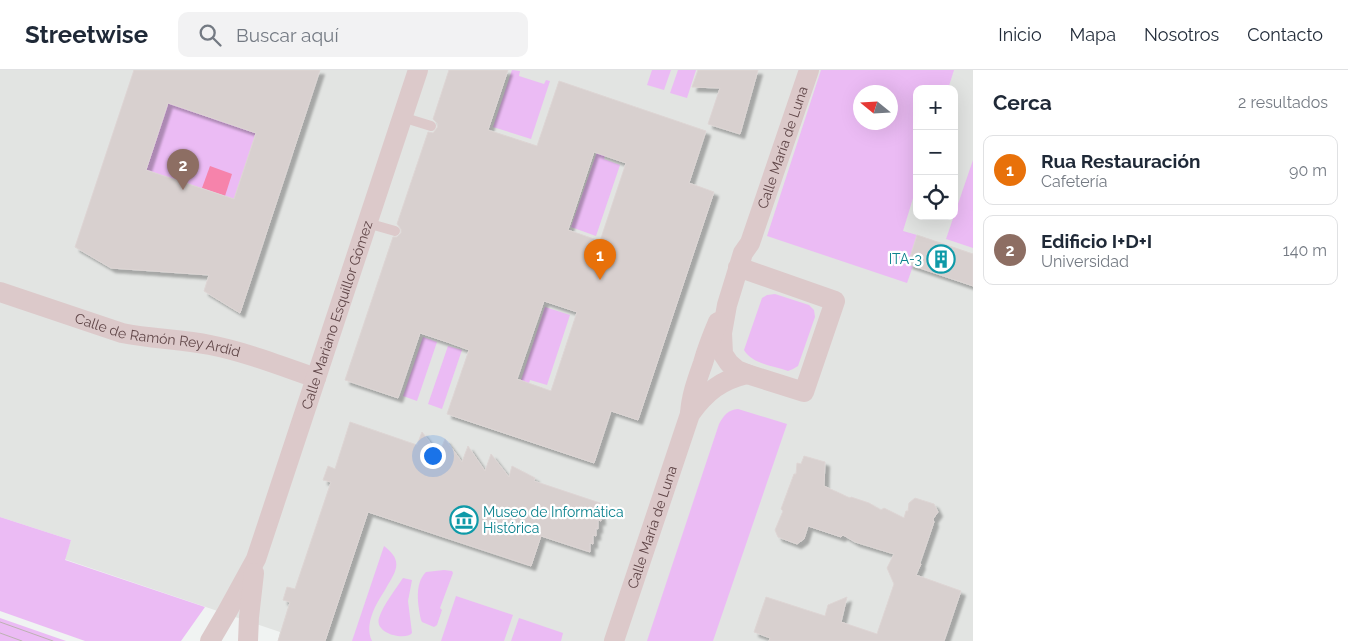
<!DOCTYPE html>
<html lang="es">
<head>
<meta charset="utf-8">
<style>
	:root { --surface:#fff; --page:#f2f2f3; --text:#1f2937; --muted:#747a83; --line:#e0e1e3; --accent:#f90705 }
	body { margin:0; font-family:Raleway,sans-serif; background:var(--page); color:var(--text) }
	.controls { position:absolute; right:15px; top:15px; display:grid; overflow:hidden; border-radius:10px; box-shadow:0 5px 20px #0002 }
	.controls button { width:45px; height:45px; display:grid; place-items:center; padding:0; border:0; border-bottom:1px solid var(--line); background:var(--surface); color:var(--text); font:25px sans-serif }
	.compass { position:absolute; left:853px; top:15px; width:45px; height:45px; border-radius:50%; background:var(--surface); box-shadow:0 5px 20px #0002; rotate:288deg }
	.you { position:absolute; left:432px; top:385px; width:18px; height:18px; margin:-12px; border:4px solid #fff; border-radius:50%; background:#1a73e8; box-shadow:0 0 0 8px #1a73e833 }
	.badge { display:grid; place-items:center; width:32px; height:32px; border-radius:50%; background:var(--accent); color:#fff; font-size:16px; font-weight:700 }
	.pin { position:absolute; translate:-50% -41px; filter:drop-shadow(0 1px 2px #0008) }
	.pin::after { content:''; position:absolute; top:26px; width:18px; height:15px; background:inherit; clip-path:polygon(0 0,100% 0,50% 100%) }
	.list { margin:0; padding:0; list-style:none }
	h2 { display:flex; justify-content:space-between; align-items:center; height:65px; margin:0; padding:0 20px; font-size:21px }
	h2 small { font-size:16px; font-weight:400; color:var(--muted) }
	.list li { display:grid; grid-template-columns:32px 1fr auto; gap:15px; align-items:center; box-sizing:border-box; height:70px; margin:0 10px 10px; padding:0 10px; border:1px solid var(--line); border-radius:10px }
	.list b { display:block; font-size:19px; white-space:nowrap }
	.list p { margin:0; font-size:16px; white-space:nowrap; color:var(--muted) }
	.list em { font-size:16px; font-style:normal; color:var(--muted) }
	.icon { flex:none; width:28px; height:28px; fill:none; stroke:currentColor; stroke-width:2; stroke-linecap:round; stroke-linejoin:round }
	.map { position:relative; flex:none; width:973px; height:571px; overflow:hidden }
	header { display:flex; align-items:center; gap:30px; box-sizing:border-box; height:70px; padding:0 25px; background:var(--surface); border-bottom:1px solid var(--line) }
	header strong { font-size:24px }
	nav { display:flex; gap:28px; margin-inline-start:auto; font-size:18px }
	.search { width:350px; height:45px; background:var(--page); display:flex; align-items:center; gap:12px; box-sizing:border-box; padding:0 18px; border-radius:10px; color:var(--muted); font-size:19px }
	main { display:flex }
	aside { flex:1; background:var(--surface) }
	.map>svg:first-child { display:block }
	.education { fill:#e2e4e2; fill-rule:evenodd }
	.green { fill:#ebbbf4; fill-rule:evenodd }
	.water { fill:#f683ab }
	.building { fill:#d8d0cf; stroke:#ddd5d4; fill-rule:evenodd; filter:url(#shadow) }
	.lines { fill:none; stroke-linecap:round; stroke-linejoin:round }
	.service { stroke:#dcc9ca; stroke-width:10 }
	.minor { stroke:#dcc9ca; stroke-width:20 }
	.tram { stroke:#bcb2b2; stroke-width:1 }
	.labels { text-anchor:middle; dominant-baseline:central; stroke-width:4.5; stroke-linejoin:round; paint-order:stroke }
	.street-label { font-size:14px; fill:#604648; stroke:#fff }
	.culture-label { font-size:14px; fill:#0d838f; stroke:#fff; text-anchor:end }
</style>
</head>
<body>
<header>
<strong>Streetwise</strong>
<div class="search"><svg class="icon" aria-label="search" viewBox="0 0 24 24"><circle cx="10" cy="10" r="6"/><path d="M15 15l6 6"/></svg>Buscar aquí</div>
<nav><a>Inicio</a><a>Mapa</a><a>Nosotros</a><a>Contacto</a></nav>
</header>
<main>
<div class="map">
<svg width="973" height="571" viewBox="0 0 973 571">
	<defs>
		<filter id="shadow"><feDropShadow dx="4.5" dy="4.5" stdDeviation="1" flood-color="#0004"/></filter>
	</defs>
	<rect width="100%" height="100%" fill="#f0f3f2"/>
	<path class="education" d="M0 0H973V571H278L280 562 64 489 71 470 0 447ZM917 19H954V146H917ZM861 22H891V52H861Z"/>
	<g class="green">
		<polygon points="512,0 520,1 519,6 544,14 546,10 550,11 531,69 493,57"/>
		<polygon points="652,0 671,0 664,20 647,15"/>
		<polygon points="678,0 696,0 687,28 670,23"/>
		<path d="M821 0H954L948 19H917V115L903 161 917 165 908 194 913 196 907 213 767 166ZM861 22H891V52H861Z"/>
		<polygon points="168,33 256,63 234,129 146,100"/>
		<polygon points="614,33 622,36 604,89 620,95 596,166 571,157"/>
		<polygon points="973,90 973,178 946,169"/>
		<path d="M775 224 809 235 814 240 815 247 798 296 793 299 788 301C774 296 752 294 744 280L762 228 767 225Z"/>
		<polygon points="545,237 570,245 547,315 530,310 513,365 504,362"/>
		<polygon points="423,267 437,272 417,331 403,326"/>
		<polygon points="448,276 462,280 442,339 428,334"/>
		<path d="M738 339 787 354 713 571H647L719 354C724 345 728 340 738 339Z"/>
		<polygon points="0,447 71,470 65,490 205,537 181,571 85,571 0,541"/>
		<path d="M384 476C405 492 395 502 385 520 376 534 364 554 372 571H352Z"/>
		<path d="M444 500 452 501 453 503 440 538 442 540 437 555 434 557 422 552 421 550C418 535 414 514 426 502Z"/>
		<path d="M403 508 412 510 408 531 412 563C406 571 374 564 379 548 383 535 396 519 403 508Z"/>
		<polygon points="456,526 513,545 504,571 441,571"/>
		<polygon points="0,548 66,571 0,571"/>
		<polygon points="519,548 563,563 561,571 511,571"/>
	</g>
	<polygon class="water" points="210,96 232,104 225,126 202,118"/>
	<g class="building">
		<path d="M134 0H320L240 243 204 221 209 205 111 198 75 177ZM168 33 256 63 234 129 146 100Z"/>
		<path d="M449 0H508L488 60 537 76 559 11 706 61 689 113 714 122 638 350 611 341 594 393 447 344 469 280 450 273 420 263 398 328 345 310 393 167H397L401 163V159L397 154 428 62 433 63 437 58 438 54 433 49ZM594 82 626 93 600 171 568 160ZM544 231 577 242 551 321 517 309Z"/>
		<polygon points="698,0 758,0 740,64 708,54 720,18 692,17"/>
		<polygon points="917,165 973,184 973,216 908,194"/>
		<polygon points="350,352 417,375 422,362 439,384 445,369 462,392 468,376 485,401 491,384 509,407 512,396 535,408 534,411 600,433 601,451 598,450 598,459 596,458 596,466 593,465 593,474 590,473 590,482 541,466 531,496 368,442 325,571 278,571 290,532 283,530 287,517 295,519 331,412 323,410 328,396 335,399"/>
		<polygon points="804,386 825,392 824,416 850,428 851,427 869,433 881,440 884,438 904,448 906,441 908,441 909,433 915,428 934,434 938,442 933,449 934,452 920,493 921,494 916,505 961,521 944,571 769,571 770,568 754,562 766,527 825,546 828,535 847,527 841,552 877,564 894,514 887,498 894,484 855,472 843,465 841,467 808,456 804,469 797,474 778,467 775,460 783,441 781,439 794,404 796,404 797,393 801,394"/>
	</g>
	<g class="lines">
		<g class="service">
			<polyline points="402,47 431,56"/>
			<polyline points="367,153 395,161"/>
		</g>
		<g class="minor">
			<path id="s1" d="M738 197 835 231 804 322 747 304 737 300 729 293 723 284 722 263 727 235 743 183 750 173 809 0"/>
			<path id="s2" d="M0 222 122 263C151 269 181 269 210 275 246 282 281 296 316 308"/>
			<path d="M690 344C691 326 697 310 703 293 707 279 712 266 718 252"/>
			<path id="s3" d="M210 571 227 542 256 489 418 0"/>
			<polyline points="248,571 249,547 254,503"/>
			<path id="s4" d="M614 571 690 344C706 322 721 310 747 304"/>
		</g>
		<g class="tram">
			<polyline points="0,552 53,571"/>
			<polyline points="0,563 22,571"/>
		</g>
	</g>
	<defs>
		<g id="building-ring" transform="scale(1.4375)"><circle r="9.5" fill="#fff" stroke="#0f9aa8" stroke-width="1.5"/><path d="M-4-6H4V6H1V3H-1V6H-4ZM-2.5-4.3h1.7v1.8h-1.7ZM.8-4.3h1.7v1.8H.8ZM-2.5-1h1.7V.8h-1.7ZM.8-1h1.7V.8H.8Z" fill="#0f9aa8"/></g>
		<g id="museum-ring" transform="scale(1.4375)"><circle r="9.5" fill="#fff" stroke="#0f9aa8" stroke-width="1.5"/><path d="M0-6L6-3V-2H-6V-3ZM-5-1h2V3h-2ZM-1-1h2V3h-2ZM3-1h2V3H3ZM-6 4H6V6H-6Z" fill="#0f9aa8"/></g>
	</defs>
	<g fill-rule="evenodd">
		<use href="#building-ring" x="941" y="189"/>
		<use href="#museum-ring" x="464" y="450"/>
	</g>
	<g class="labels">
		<g class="street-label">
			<text stroke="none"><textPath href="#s1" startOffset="508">Calle María de Luna</textPath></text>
			<text stroke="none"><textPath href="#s3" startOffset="351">Calle Mariano Esquillor Gómez</textPath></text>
			<text stroke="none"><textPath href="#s2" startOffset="164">Calle de Ramón Rey Ardid</textPath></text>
			<text stroke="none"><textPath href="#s4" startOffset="120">Calle María de Luna</textPath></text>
		</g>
		<g class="culture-label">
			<text x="922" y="189">ITA-3</text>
			<text x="483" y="442" text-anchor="start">Museo de Informática<tspan x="483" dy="16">Histórica</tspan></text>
		</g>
	</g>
</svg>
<div class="controls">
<button>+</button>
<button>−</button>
<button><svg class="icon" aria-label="locate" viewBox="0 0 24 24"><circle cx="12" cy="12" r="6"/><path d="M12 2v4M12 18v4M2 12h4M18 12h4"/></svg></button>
</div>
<svg class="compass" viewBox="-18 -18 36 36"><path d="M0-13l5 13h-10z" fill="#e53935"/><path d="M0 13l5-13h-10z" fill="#747a83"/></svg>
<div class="you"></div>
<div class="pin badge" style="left:600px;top:210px;background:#e8710a">1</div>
<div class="pin badge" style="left:183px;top:120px;background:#8d6e63">2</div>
</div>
<aside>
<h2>Cerca<small>2 resultados</small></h2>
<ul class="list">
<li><span class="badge" style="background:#e8710a">1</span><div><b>Rua Restauración</b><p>Cafetería</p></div><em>90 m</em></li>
<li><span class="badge" style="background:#8d6e63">2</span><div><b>Edificio I+D+I</b><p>Universidad</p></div><em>140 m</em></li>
</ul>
</aside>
</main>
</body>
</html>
